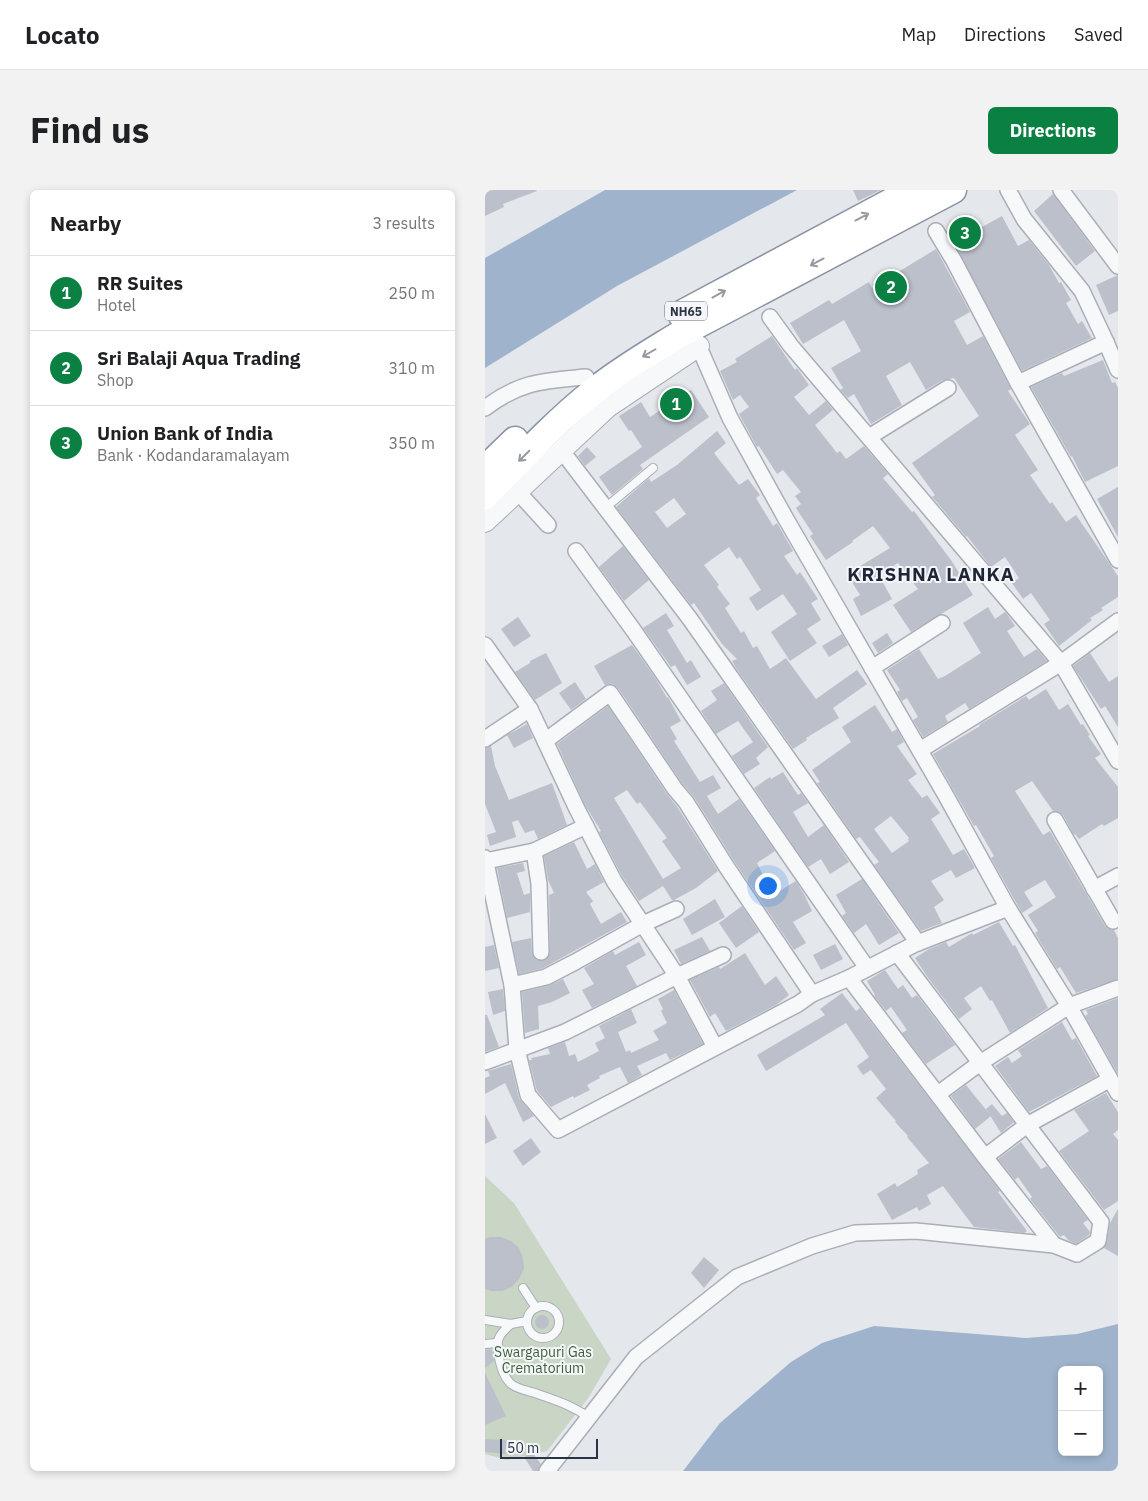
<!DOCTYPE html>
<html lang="en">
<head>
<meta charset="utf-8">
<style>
	:root { --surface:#fff; --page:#f2f2f2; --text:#202124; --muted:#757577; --line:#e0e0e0; --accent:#0b8043 }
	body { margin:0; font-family:"IBM Plex Sans",sans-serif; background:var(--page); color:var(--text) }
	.controls { position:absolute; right:15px; bottom:15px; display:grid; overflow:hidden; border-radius:8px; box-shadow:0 2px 8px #0003 }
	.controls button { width:45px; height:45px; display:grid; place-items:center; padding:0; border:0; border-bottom:1px solid var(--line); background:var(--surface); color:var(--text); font:25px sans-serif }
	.scale { position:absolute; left:15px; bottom:12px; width:98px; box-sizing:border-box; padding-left:5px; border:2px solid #2b3445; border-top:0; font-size:14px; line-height:18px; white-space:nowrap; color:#2b3445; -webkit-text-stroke:4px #f4f6f9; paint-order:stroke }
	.you { position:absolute; left:282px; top:695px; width:18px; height:18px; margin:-12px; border:4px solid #fff; border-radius:50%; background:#1a73e8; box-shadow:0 0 0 8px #1a73e833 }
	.badge { display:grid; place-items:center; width:32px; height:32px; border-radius:50%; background:var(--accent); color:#fff; font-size:16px; font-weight:700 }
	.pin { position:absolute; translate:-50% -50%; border:2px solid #fff; box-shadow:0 1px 5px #0006 }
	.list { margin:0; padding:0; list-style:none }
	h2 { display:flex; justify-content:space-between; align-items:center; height:65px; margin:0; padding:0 20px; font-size:21px }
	h2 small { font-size:16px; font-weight:400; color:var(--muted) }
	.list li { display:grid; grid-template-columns:32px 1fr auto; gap:15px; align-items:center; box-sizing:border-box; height:75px; padding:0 20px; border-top:1px solid var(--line) }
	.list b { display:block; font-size:19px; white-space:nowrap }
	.list p { margin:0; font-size:16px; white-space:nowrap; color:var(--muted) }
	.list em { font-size:16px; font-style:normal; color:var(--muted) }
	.map { position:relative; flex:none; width:633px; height:1281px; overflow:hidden; border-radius:8px }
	header { display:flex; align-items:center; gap:30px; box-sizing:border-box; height:70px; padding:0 25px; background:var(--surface); border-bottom:1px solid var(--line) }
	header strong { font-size:24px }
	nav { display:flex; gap:28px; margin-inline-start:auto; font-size:18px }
	.intro { display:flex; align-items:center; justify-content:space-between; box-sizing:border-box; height:120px; padding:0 30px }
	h1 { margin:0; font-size:35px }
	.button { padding:12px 22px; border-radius:8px; background:var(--accent); color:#fff; font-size:18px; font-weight:700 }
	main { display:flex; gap:30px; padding:0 30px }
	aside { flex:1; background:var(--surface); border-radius:8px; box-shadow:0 2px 8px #0003 }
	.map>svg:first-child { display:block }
	.green { fill:#c9d6c5 }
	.water { fill:#9fb4cc; fill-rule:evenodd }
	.building { fill:#bbc0ca; fill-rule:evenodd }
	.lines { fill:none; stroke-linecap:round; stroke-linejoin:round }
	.service-casing { stroke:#a9aeb7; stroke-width:10 }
	.minor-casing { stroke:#a9aeb7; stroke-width:18 }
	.tertiary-casing { stroke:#a9aeb7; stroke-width:22 }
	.trunk-casing { stroke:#8b94a3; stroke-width:29 }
	.service { stroke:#f7f8fa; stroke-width:8 }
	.minor { stroke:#f7f8fa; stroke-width:15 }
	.tertiary { stroke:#f7f8fa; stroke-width:20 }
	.trunk { stroke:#fff; stroke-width:26 }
	.oneway { stroke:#959aa2 }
	.labels { text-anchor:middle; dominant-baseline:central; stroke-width:4; stroke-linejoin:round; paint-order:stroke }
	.shield { fill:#f4f6f9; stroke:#676e7b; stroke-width:1 }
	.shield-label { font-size:12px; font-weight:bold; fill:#2b3445 }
	.park-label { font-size:14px; fill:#3f6138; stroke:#f4f6f9 }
	.district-label { font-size:19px; font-weight:bold; letter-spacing:1px; fill:#1d2536; stroke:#f4f6f9 }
</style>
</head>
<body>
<header>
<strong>Locato</strong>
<nav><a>Map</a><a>Directions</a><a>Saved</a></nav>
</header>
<div class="intro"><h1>Find us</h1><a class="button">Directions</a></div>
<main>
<aside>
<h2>Nearby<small>3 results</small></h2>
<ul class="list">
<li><span class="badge">1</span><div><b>RR Suites</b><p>Hotel</p></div><em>250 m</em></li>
<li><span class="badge">2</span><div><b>Sri Balaji Aqua Trading</b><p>Shop</p></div><em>310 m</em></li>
<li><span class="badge">3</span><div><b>Union Bank of India</b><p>Bank · Kodandaramalayam</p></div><em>350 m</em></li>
</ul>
</aside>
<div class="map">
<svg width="633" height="1281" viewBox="0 0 633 1281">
	<rect width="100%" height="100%" fill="#e4e7ec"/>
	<polygon class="green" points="0,986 29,1013 126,1169 104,1207 62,1261 22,1270 0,1264"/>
	<g class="water">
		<polygon points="120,0 312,0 132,96 0,178 0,68"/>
		<path d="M633 1134V1281H198L235 1233 306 1172 337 1153 389 1136 541 1148 592 1144ZM577 1180H614V1262H577Z"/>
	</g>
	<g class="building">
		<polygon points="0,0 51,0 52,1 18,14 19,17 0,26"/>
		<polygon points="368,0 396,0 373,11"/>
		<polygon points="568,4 610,61 591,76 549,21"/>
		<polygon points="517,26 533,56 544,50 564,75 574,93 576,92 586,110 581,113 593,134 597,131 607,148 537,181 467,50 487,39 488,42"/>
		<polygon points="451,59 485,122 469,131 482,155 498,146 526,199 523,201 545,234 530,245 553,280 545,285 565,314 567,312 581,332 591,325 633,386 633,407 616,418 618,420 605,428 607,430 574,456 559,434 565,430 546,403 538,409 527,393 534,388 520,367 506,377 482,346 481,347 450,310 447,307 450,305 427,273 494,226 469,188 458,190 441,200 425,172 401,186 417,215 386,234 369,204 363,208 355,200 358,198 346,178 376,161 359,130 318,154 305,133 344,110 347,114 384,92 387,98"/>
		<polygon points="633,85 633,121 624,125 611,95"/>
		<polygon points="287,146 310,180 312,178 324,195 309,207 324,225 341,211 348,220 330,235 352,263 355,261 361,269 379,256 403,284 398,288 427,322 429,321 466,370 488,405 426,442 408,415 433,399 413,373 394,385 407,409 376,426 368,409 375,405 362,384 405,358 388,336 367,351 368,352 341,370 325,346 328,344 311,318 316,314 310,306 316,302 298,280 292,284 274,256 272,257 254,224 264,217 255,205 248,210 235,181 252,172 250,169"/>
		<polygon points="618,170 627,193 630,192 633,198 633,276 600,292 587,266 586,267 546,197 577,183 579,186"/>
		<polygon points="206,200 224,227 155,275 158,279 127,305 114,287 157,257 146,240 144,241 134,226 156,212 165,227"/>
		<path d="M232 241 241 253 229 263 254 295 263 289 275 305 271 308 288 336 292 333 308 361 299 366 312 385 315 382 333 409 326 413 336 430 322 439 332 453 305 471 286 442 312 424 298 404 272 421 264 408 276 400 255 367 252 369 244 357 219 375 234 395 232 397 245 414 240 418 256 443 259 441 268 458 272 456 285 479 301 468 331 509 372 480 382 494 348 518 354 528 321 548 322 550 308 559 251 478 247 471 252 469 237 454 209 413 206 415 131 317 164 288 166 292 192 275ZM189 308 201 324 182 338 170 322Z"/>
		<polygon points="102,257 111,267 100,276 93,266"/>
		<polygon points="633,297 633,347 612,309"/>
		<polygon points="138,356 164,390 139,411 114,377"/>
		<polygon points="503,417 510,429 520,422 522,424 530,436 522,441 539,467 552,459 562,471 484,519 480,513 460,526 463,532 438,547 428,530 433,527 422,508 417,511 412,502 415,500 402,480 434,459 453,489 460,486 496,463 478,433"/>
		<polygon points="181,423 189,436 182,440 202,473 206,470 216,487 202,495 190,475 186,477 158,438"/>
		<polygon points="33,427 46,446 29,457 16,439"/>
		<polygon points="402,443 408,453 393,463 387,453"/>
		<polygon points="357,444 363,455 344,467 337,456"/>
		<polygon points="147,455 171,489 182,508 183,507 196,531 185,537 192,549 189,551 215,592 228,585 236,598 222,606 233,624 254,609 290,661 272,673 288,705 311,691 320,706 327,721 308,732 321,753 309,760 249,671 209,607 197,593 133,498 128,494 120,495 109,476"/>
		<polygon points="61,463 77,493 50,510 30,482 45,473 45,471"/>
		<polygon points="605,463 624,492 633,486 633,537 620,516 616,519 588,476"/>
		<polygon points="90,492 101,509 86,520 74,503"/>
		<polygon points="239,493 283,557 271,568 275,574 259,584 247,566 268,552 253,531 231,544 216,521 232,510 226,501"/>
		<polygon points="561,499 574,520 583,514 596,535 598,534 605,545 603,546 616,564 610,568 633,597 633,628 619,636 617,634 594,649 590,644 589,645 578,625 574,622 568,621 547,591 530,601 558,645 565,641 620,736 624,739 629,740 633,748 633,789 591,803 575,777 572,779 550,743 553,741 543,725 571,707 560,690 539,702 548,716 537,723 506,668 509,666 491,635 489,636 448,564 495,536 494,535 541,506 544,510"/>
		<path d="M390 515 407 542 412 539 419 552 412 556 432 584 423 590 437 608 442 605 455 623 446 629 468 665 479 659 490 678 471 688 466 680 446 691 459 710 449 717 457 733 436 741 389 675 394 672 375 647 371 649 332 593 335 592 327 580 366 552 357 537ZM406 626 424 648 423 649 424 651 407 663 389 639Z"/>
		<path d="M123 516 182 604 193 618 233 681 211 698 189 710H187L178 696 154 711 137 686 114 642 116 641 100 615 72 554ZM142 600 152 614 155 612 182 648 177 651 196 678 178 689 129 608Z"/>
		<polygon points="42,534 48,548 29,558 22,545"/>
		<polygon points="6,556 10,576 24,610 67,593 82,635 53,649 49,640 40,643 33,630 27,632 31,647 5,656 2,645 11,642 0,614 0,558"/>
		<polygon points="298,582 313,605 316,603 323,613 308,622 323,647 339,635 364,672 345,684 336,669 323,677 269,598 285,587 286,589"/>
		<polygon points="89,652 102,679 110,674 119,692 101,702 108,711 105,714 116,734 136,722 142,732 58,778 34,784 27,752 46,748 47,763 52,770 60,770 65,762 64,705 69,703 63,690 59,666"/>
		<polygon points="38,673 40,681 32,683 39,705 45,703 45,722 22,728 12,678"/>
		<polygon points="377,689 414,743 394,755 381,734 369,743 357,726 361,723 351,705"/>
		<polygon points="230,709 240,727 207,745 198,729"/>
		<polygon points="257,716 274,742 251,758 234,733"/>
		<polygon points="514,732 528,756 530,755 563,818 525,843 507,810 505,811 496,796 479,808 487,819 474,829 441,785 430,768 444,759 461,752 464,757 487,743 488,745"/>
		<polygon points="217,747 225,761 196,774 189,760"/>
		<polygon points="154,752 161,765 141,776 152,796 107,818 97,800 109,794 99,778 128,761 130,765"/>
		<polygon points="350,754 358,769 336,780 328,765"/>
		<polygon points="9,755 14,778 0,781 0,757"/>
		<polygon points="260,763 280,795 291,786 304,805 291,815 241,841 230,823 225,827 205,790 234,777 235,779"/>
		<polygon points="400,780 413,799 418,795 427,808 432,805 470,855 441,874 417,843 422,840 406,817 401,821 389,806 390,805 382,791"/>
		<polygon points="78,789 85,803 67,812 53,816 54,839 40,843 37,802 63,796"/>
		<polygon points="18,799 20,821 8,825 3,802"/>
		<polygon points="189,800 218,854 185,870 181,863 152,876 157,885 143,893 135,877 114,886 115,888 102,895 105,900 89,908 88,906 66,917 52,901 44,870 47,870 46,868 65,864 63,858 80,852 84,866 90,864 93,872 114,861 110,853 120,848 114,836 146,819 152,833 133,842 141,862 145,860 146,863 174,850 168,841 182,833 176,821 178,819 173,809"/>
		<polygon points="357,803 371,821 375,818 515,1001 513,1002 542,1041 539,1043 489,1037 458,996 442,1005 446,1014 434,1021 432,1017 407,1030 392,1004 410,993 412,997 433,984 432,980 444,973 422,947 423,946 410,932 411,931 391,908 401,899 386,880 378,885 372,876 384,867 361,833 281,881 272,865 340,825 335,819"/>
		<polygon points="633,808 633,884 600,826 603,824 601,820"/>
		<polygon points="0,825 2,825 14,857 0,862"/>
		<polygon points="577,832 587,850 591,848 612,886 544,922 510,876 523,867 527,873 537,866 533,860"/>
		<polygon points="26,874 34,908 49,926 38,932 20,893 0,904 0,888 5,886 3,881"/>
		<polygon points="481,895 506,926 490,939 466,906"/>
		<polygon points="621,903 633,922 633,940 628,944 633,950 633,1011 619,1020 574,961 604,941 589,920"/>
		<polygon points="507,914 517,926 522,923 529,932 516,943 501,919"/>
		<polygon points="0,924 12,948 0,954"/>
		<polygon points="46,948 56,962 38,976 28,961"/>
		<polygon points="536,952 556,979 562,976 603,1030 598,1033 605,1042 604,1045 591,1054 583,1050 579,1045 575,1047 545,1009 547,1007 533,987 530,990 513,969"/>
		<polygon points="633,1019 633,1066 619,1058 622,1052 625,1033"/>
		<polygon points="5,1047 16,1047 26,1051 34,1058 38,1068 39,1079 34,1089 27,1097 17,1101 6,1101 0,1099 0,1049"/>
		<polygon points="219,1067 234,1080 219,1098 206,1083"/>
		<circle cx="57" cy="1132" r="7"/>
		<polygon points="5,1159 7,1161 9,1171 0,1178 0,1160"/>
		<polygon points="0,1183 21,1226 0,1235"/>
		<polygon points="0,1249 22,1250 21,1264 0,1262"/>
		<polygon points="47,1262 56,1274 53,1281 48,1281 39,1267"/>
	</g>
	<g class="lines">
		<g class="service-casing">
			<g id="service">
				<polyline points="120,318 168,278"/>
				<polyline points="38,1098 51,1118"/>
				<circle cx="58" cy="1132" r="16"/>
				<polyline points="0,1130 26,1134 42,1131"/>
				<path d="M26 1134C12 1146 11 1150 14 1168 16 1176 18 1186 25 1193 31 1199 41 1200 50 1203 69 1210 87 1215 103 1227"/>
				<polyline points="0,1154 11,1153"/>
			</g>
		</g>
		<g class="minor-casing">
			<g id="minor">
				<polyline points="523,0 539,29 597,101 621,152"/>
				<polyline points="576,0 633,76"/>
				<polyline points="451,41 469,71 533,193 621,152 633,180"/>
				<polyline points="285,127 306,156 576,473 633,431"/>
				<polyline points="210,148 245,228 301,329 460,604 523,718 584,816 633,903"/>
				<polyline points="533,193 633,370"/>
				<path d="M0 218C36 191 58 191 101 187"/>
				<polyline points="384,247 463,198"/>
				<polyline points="77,261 205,429 433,753"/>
				<polyline points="33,302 63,335"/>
				<polyline points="91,361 149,441 382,778"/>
				<polyline points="0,455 45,519 92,619 129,691 192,786 238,765"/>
				<polyline points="387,478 457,433"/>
				<polyline points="0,549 45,519"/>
				<polyline points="60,551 125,503 190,599 201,612 241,676 327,804"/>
				<polyline points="435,560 576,473 633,571"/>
				<polyline points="570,630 628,731"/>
				<polyline points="49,661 54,694 56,762"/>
				<polyline points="0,668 27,795 32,859 43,905 73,940 313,814 327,804 364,788 430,754 523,718"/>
				<polyline points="1,671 49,661 101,636"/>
				<polyline points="609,699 633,686"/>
				<polyline points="364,788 500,967 569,1055"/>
				<polyline points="27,795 61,787 90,772 158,734 191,719"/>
				<polyline points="0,872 80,842 192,786 230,857"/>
				<polyline points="453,904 495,873 584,816 633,798"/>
				<polyline points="500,967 542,935 624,890"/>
				<polyline points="62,1281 151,1167 252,1087 327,1056 370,1043 431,1041 569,1055 592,1064 613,1051 616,1032 412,763"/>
			</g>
		</g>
		<g class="tertiary-casing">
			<polyline id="tertiary" points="0,332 123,217 214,156"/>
		</g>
		<g class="trunk-casing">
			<g id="trunk">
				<polyline points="196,124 428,0"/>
				<polyline points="0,279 30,250"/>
				<path d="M0 306C35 270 70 232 109 201 136 179 166 162 195 144L468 0"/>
			</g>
		</g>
		<use href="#service" class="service"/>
		<use href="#minor" class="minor"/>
		<use href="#tertiary" class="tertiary"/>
		<use href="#trunk" class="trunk"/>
	</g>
	<defs><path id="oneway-shaft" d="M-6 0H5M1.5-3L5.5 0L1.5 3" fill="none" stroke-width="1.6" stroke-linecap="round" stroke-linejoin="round" transform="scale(1.25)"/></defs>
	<g class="oneway">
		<use href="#oneway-shaft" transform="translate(377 27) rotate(-28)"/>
		<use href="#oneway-shaft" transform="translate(332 72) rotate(152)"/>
		<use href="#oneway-shaft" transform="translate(234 104) rotate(-29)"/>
		<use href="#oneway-shaft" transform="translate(164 163) rotate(150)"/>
		<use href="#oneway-shaft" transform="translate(39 266) rotate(135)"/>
	</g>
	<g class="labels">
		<rect class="shield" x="180" y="111.5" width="42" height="19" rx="4"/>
		<g class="shield-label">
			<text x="201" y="121">NH65</text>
		</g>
		<g class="park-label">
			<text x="58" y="1162">Swargapuri Gas<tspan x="58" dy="16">Crematorium</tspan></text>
		</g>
		<g class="district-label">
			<text x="446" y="384">KRISHNA LANKA</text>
		</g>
	</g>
</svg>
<div class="controls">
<button>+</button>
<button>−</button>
</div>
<div class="scale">50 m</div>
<div class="you"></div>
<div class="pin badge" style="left:191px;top:214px">1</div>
<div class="pin badge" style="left:406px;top:97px">2</div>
<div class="pin badge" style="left:480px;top:43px">3</div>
</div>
</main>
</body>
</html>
